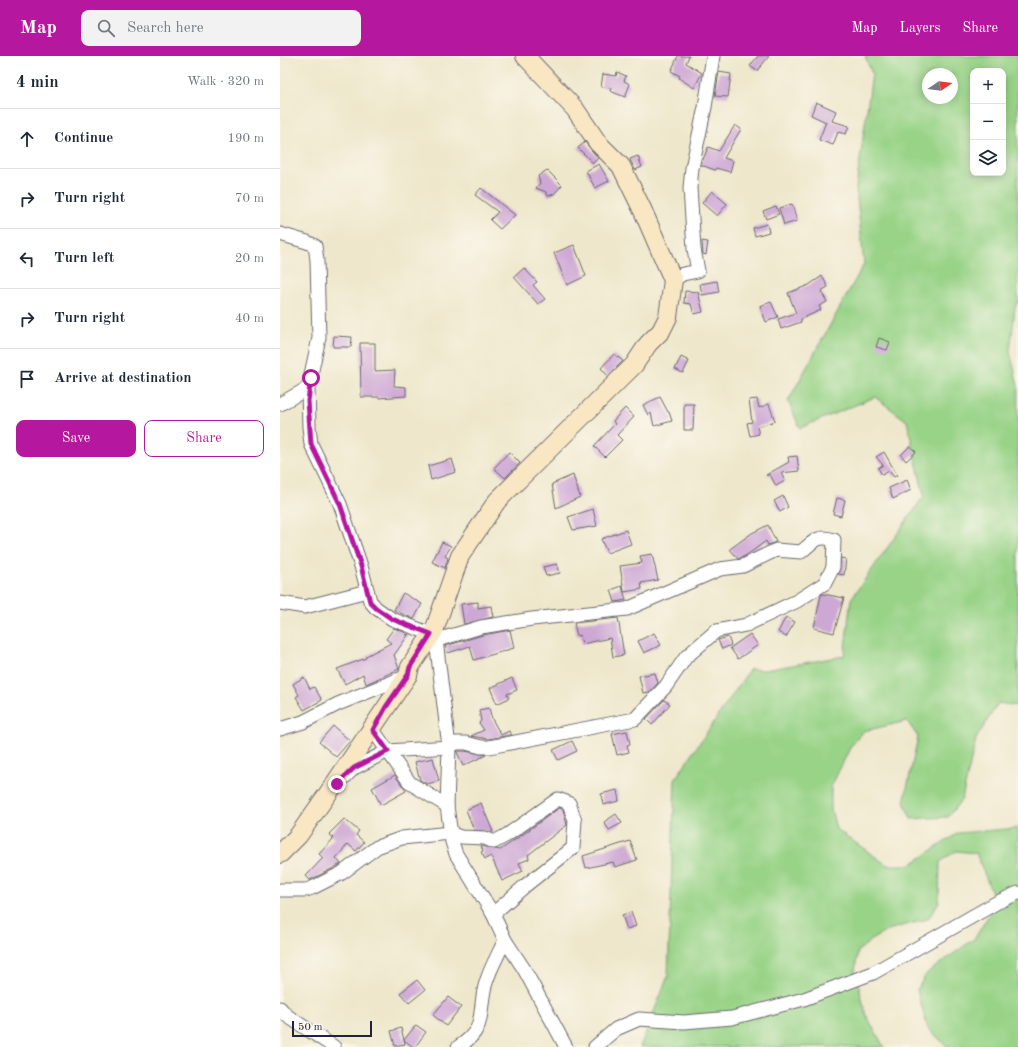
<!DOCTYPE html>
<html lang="en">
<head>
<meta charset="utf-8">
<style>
	:root { --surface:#fff; --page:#f2f2f3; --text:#1f2937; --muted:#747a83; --line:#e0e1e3; --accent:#b5179e }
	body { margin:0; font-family:"Old Standard TT",serif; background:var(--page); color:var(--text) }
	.controls { position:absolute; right:12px; top:12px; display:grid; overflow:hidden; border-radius:8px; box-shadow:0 2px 10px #0003 }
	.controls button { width:36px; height:36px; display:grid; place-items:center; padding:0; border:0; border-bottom:1px solid var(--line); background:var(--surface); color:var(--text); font:20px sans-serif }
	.compass { position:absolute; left:642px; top:12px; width:36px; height:36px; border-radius:50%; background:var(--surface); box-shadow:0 2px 10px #0003; rotate:77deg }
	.scale { position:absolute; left:12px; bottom:10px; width:80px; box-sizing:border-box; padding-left:4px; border:2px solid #22223b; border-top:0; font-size:11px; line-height:14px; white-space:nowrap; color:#22223b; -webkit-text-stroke:3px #fbf7ec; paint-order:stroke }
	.stop { position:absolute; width:12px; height:12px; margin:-9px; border:3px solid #b5179e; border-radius:50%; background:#fff }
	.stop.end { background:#b5179e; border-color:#fff; box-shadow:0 1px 4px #0008 }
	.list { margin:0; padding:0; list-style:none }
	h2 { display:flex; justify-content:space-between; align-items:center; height:52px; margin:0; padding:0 16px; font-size:17px }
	h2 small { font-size:13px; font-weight:400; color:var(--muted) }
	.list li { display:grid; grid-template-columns:26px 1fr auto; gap:12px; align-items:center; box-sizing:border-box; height:60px; padding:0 16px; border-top:1px solid var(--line) }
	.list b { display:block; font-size:15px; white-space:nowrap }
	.list em { font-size:13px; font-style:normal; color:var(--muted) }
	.actions { display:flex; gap:8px; padding:12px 16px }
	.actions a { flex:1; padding:9px 0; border:1px solid var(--accent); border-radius:8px; text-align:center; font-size:14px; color:var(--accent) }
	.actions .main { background:var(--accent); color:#fff }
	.icon { flex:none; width:22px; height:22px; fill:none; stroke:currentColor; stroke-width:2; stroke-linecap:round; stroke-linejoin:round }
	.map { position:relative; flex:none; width:738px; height:991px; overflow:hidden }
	header { display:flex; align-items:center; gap:24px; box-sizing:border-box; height:56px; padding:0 20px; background:var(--accent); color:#fff }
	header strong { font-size:19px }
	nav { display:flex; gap:22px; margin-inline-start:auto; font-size:14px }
	.search { width:280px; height:36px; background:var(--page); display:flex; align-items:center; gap:10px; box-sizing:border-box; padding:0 14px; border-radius:8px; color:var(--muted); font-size:15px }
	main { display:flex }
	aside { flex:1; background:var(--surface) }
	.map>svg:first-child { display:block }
	.green { fill:#98d387; stroke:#5d7a61; fill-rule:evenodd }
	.building { fill:#cea8d5 }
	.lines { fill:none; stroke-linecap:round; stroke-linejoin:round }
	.minor-casing { stroke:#69676d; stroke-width:15 }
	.secondary-casing { stroke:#69676d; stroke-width:20 }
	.minor { stroke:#fff; stroke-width:13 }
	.secondary { stroke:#f9e7c3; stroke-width:18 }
	.route { stroke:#b5179e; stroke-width:5 }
</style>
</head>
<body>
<header>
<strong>Map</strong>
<div class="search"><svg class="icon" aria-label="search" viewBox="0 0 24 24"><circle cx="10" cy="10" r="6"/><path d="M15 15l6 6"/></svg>Search here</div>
<nav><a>Map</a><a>Layers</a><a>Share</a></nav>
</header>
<main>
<aside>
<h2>4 min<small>Walk · 320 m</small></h2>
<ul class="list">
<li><svg class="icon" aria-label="ahead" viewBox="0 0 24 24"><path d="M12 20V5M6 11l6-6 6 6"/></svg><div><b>Continue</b></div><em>190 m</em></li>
<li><svg class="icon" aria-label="right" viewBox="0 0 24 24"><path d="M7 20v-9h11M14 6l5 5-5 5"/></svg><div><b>Turn right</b></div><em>70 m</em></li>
<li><svg class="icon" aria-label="left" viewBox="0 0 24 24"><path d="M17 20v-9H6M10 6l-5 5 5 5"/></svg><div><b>Turn left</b></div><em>20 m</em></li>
<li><svg class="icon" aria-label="right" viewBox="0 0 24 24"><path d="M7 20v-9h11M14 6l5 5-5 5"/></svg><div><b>Turn right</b></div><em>40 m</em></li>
<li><svg class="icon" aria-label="arrive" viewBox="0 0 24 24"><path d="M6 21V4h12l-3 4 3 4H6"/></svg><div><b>Arrive at destination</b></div></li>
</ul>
<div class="actions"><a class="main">Save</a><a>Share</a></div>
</aside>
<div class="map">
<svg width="738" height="991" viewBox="0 0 738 991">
	<rect width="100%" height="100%" fill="#fbf7ec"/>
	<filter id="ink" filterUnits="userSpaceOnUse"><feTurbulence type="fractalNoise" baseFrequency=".025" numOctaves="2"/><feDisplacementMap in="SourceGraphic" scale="8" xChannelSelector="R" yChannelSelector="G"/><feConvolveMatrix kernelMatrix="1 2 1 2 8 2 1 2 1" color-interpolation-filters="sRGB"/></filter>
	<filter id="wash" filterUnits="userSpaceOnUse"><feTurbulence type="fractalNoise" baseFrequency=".012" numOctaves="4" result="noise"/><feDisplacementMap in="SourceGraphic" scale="16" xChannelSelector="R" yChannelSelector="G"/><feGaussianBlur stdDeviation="0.9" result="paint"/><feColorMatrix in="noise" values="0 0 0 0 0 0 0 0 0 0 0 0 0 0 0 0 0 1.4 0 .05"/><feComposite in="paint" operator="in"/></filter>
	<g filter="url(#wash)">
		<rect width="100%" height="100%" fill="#eee7cb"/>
		<path class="green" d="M585 0H738V246L735 251 730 296 738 329V650L718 647 696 683 682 743 668 761 631 763 624 746 638 681 627 665 584 675 571 690 551 731V753L556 773 607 809H630L678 777 738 772V991H668L648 973 637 934 647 917 695 882 716 847 696 797 676 795 660 806 659 846 648 863 611 873 594 882 578 895 575 915 586 959 604 991H360L388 920 395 723 470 613 484 614 564 600 571 543 644 440 627 365 595 341 520 372 508 345 584 208 576 132 592 18ZM693 15H723V117H693ZM648 18H672V42H648Z"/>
		<g id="blocks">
			<g class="building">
				<polygon points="398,0 409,0 406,7 422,17 414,32 399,22 400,20 391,15"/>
				<polygon points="478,0 489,0 477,15 470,10"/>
				<polygon points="337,16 346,20 344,25 350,28 345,41 330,35 331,32 321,31 323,18 336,20"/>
				<polygon points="439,16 451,18 448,41 435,40"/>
				<polygon points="536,46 556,55 552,65 569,70 566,78 558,76 553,89 539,84 546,66 531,59"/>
				<polygon points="455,69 461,73 444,102 453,105 450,116 436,112 435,114 421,109 428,91 439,95"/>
				<polygon points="305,86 318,102 313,107 298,92"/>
				<polygon points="358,100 362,111 355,114 350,103"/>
				<polygon points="319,108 329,125 315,132 306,115"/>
				<polygon points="267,114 282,129 274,138 268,140 266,136 256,132 260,127 258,120"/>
				<polygon points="201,132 235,159 220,173 210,164 218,156 195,139"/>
				<polygon points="432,135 447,148 437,160 422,147"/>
				<polygon points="512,148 517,165 504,169 499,152"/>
				<polygon points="496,150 499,158 486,163 483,155"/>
				<polygon points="487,168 489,176 475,180 473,172"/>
				<polygon points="422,185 428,186 426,199 423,198"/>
				<polygon points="294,189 306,220 287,229 274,197"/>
				<polygon points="244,212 257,226 253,229 265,243 258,248 234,221"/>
				<polygon points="542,220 548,231 541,235 547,246 539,250 541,254 521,263 521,266 501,273 498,263 516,257 508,237 529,229"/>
				<polygon points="437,225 439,236 422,239 420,228"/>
				<polygon points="405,235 418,236 423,256 414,258 411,248 404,247"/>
				<polygon points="491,246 498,261 486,266 480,250"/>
				<polygon points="54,280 72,281 71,291 53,291"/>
				<polygon points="599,282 610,286 607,294 596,291"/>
				<polygon points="80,287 95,287 95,315 115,314 114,330 126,331 126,340 99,342 99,341 81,341"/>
				<polygon points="334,298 343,305 328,320 321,312"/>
				<polygon points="401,301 409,305 403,317 395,313"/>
				<polygon points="380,341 388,356 389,356 392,365 374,370 371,357 368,359 363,349"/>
				<polygon points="477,343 479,352 489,348 495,365 477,371 479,378 470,380 467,367 472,366 469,344"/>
				<polygon points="404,348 414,348 413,374 404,374"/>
				<polygon points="345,352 354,361 337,379 342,384 325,401 314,390 335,368 333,365"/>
				<polygon points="630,390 636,396 626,405 621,399"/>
				<polygon points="229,396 240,407 225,422 214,412"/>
				<polygon points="604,396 617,419 614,421 609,415 602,419 598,412 603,409 596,401"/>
				<polygon points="517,400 519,415 501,417 505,425 496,430 490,419 486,419 509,406 508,401"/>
				<polygon points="172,403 176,416 151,424 148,410"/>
				<polygon points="293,419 300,441 276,452 272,428"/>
				<polygon points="627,424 631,434 613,443 609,432"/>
				<polygon points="503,440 508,451 500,456 494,445"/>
				<polygon points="557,442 565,444 561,460 553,458"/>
				<polygon points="313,453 317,470 293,474 288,461"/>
				<polygon points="488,469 496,486 488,489 486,485 467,499 458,503 450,493 472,477"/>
				<polygon points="346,474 351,488 327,497 321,483"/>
				<polygon points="162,486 171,490 165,500 168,502 165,512 152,506"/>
				<polygon points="372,498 378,524 361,527 362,533 344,536 340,510 362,507 360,500"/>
				<polygon points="561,502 566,503 564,519 558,518"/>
				<polygon points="277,508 280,517 266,520 263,511"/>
				<polygon points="342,530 346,544 335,546 331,534"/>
				<polygon points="123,537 142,548 134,563 114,554"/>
				<polygon points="543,538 564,542 554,577 534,572 541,539"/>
				<polygon points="198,546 198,552 211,550 213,561 184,568 181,548"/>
				<polygon points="506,561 515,566 506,581 498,576"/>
				<polygon points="338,562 344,599 333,601 330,582 302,588 300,579 297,580 294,567"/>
				<polygon points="114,572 126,577 126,579 129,578 114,599 119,613 86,628 83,618 65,628 57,613 86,602 86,600 111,587 106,583"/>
				<polygon points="230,574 234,592 194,604 190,590 168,597 165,590 203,579"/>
				<polygon points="374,577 381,589 364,597 358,585"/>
				<polygon points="470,578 478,589 458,603 450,592"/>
				<polygon points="448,581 451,589 442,593 438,584"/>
				<polygon points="375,617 378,627 370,636 363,637 359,620"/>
				<polygon points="24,621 30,633 34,631 42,644 24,654 16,641 19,639 13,628"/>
				<polygon points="232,622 237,634 227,638 229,642 217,648 210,632"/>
				<polygon points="384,644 390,648 372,669 366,663"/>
				<polygon points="209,652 212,663 221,679 229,675 232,679 208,683 191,680 204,674 199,667 201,665 199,654"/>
				<polygon points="53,670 70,685 56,701 39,686"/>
				<polygon points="347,675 350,688 347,689 349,696 337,699 332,678"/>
				<polygon points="292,685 297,695 278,704 273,694"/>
				<polygon points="178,695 185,695 206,699 183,710 177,696"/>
				<polygon points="153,702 159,725 147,728 140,724 135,706"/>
				<polygon points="115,719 126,735 101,749 92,732"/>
				<polygon points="337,734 339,745 323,749 321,738"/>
				<polygon points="201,747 213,776 212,776 194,774 186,754"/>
				<polygon points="279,752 283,753 287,769 248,799 249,803 239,807 243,815 222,825 211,800 205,803 201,796 203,795 201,790 220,794 238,782"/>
				<polygon points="336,758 342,767 329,774 324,766"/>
				<polygon points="64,763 79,775 76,779 84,786 76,795 68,788 56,802 61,808 30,824 26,820 43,802 39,798 54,782 49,778"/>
				<polygon points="350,785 357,804 335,811 333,806 306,812 303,800"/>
				<polygon points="351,856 356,870 347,873 342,859"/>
				<polygon points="137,924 145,934 129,947 120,937"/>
				<polygon points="168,941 181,951 166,970 153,959"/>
				<polygon points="136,969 146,976 135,991 133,991 124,984"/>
				<polygon points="121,972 125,988 115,990 111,975"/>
			</g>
		</g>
	</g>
	<g filter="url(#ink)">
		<use href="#blocks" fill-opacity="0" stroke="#69676d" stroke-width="1"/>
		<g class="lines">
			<g class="minor-casing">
				<g id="minor">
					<polyline points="0,178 27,186 35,190 37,204 39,282 28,332 29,371 31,388 60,448 81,510 90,545 96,552 112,563 151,578"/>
					<polyline points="393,224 403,218 418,215 414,193 410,132 412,112 425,51 433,0"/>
					<polyline points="0,348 28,332"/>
					<polyline points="0,547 25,551 87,535"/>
					<polyline points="155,576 169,691 167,750 172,786 176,798 213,858 225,884 244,913 286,991"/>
					<polyline points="0,673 23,666 58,648 127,620"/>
					<polyline points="93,674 130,727 167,750"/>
					<path d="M65 721 74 712 108 695 169 691 176 687H186L201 691H209L355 663 386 630 406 601 436 575 466 569 517 545 545 527 553 511 554 484C538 478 533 486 521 496L496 494 463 510 440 513 347 553 252 563 201 571 157 584"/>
					<polyline points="0,834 26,834 32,832 62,817 97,791 122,782 170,777 181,781 205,782 214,786 227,779 278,743 289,747 295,765 293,792 246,829 213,858"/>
					<polyline points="0,952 6,959 54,991"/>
					<path d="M178 991C207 973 198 958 205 930 209 914 218 899 225 884"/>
					<polyline points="315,991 336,973 359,963 404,966 452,962 524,943 593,917 716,847 738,837"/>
				</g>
			</g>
			<g class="secondary-casing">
				<polyline id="secondary" points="0,798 18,780 49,736 128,619 130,611 154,575 180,500 217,445 354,309 368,288 381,275 388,261 393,224 363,155 341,110 318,87 295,53 245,0"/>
			</g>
			<use href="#minor" class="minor"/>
			<use href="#secondary" class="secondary"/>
		</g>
	</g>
	<g class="lines" filter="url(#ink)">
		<polyline class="route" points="31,322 28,345 31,388 60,448 81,510 90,546 96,552 112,563 151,578 130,611 128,619 106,651 93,674 108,695 74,712 57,728"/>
	</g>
</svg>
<div class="controls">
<button>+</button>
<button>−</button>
<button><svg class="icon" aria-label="layers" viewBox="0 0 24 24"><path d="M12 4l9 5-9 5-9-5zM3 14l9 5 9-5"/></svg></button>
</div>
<svg class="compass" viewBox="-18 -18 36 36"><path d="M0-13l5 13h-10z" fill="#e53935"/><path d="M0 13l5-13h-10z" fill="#747a83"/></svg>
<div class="scale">50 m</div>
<div class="stop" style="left:31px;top:322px"></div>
<div class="stop end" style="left:57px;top:728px"></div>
</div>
</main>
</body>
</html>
